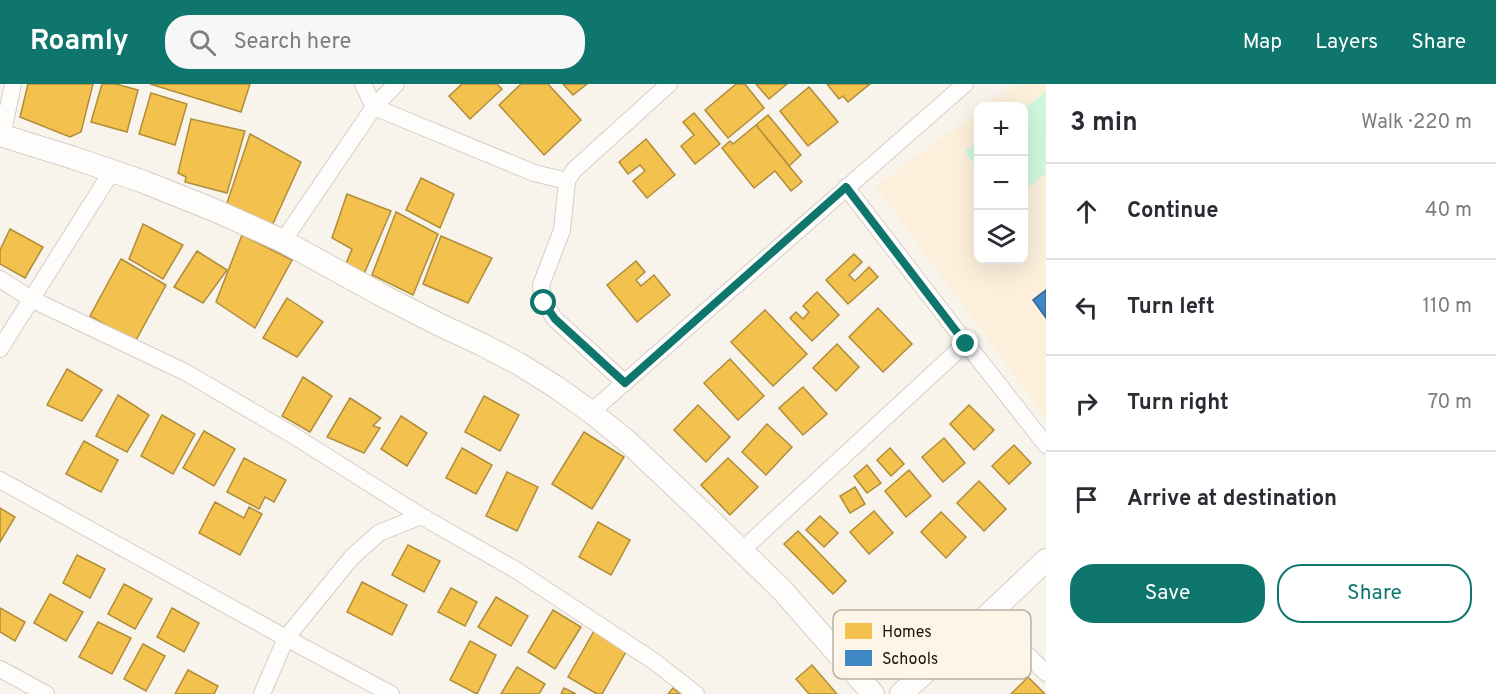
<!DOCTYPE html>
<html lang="en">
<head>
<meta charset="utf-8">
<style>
	:root { --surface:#fff; --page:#f7f7f7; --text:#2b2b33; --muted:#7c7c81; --line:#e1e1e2; --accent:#0f766e }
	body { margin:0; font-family:Overpass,sans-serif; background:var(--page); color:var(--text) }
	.controls { position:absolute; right:18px; top:18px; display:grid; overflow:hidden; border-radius:12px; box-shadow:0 6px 24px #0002 }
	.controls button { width:54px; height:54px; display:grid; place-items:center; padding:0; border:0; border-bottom:2px solid var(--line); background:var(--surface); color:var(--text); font:30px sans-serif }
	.stop { position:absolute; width:18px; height:18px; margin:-14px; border:4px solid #0f766e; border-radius:50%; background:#fff }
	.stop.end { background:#0f766e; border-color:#fff; box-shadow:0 2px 6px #0008 }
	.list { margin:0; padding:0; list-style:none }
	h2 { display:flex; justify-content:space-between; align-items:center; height:78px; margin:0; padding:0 24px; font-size:26px }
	h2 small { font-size:20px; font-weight:400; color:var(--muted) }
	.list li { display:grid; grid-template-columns:39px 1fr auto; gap:18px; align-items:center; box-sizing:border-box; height:96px; padding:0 24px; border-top:2px solid var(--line) }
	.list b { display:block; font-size:22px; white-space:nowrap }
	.list em { font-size:20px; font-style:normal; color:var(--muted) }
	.actions { display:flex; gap:12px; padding:18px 24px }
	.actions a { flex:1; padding:14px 0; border:2px solid var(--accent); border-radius:24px; text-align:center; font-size:21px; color:var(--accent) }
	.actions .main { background:var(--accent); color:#fff }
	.icon { flex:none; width:33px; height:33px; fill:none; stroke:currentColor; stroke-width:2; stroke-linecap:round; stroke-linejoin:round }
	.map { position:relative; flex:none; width:1046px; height:610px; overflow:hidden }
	header { display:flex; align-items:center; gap:36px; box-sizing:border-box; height:84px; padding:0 30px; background:var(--accent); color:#fff }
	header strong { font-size:28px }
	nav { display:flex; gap:33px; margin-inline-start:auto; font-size:21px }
	.search { width:420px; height:54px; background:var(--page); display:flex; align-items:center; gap:15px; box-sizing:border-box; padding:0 21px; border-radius:24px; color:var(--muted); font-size:22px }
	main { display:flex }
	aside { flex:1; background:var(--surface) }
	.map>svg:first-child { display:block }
	.built { fill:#fcf0dc }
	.green { fill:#d0f7dc }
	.homes { fill:#f2c14e; stroke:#b18d3a; stroke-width:1.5 }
	.schools { fill:#3f88c5; stroke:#33658d; stroke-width:1.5 }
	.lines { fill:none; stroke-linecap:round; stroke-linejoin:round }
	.street-casing { stroke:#d3cfc7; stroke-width:18 }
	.secondary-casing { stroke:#d3cfc7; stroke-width:24 }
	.street { stroke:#fefdfc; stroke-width:16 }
	.secondary { stroke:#fefdfc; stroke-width:22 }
	.route { stroke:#0f766e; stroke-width:8 }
	.key { fill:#fdf5e7; stroke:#b8b2a5; stroke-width:1.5 }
	.key-label { font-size:16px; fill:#18140b }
</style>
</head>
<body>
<header>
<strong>Roamly</strong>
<div class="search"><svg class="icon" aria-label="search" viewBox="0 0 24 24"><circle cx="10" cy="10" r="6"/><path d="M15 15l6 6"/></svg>Search here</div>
<nav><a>Map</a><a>Layers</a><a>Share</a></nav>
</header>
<main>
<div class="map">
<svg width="1046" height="610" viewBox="0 0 1046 610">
	<rect width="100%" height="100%" fill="#f8f4ec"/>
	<polygon class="built" points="1016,0 1046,0 1046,335 875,102 978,27 978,176 1024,176 1024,22 985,22"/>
	<g class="green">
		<polygon points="1046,8 1046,90 1024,106 1024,24"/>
		<polygon points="978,57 978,86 965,67"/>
	</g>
	<g class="homes">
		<polygon points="28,0 93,0 81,48 70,53 20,33"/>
		<polygon points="102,0 116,0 138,6 127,48 91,38"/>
		<polygon points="150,0 250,0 241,28"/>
		<polygon points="462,0 497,0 502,5 470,35 449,12"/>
		<polygon points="521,0 548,0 581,36 544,71 499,21"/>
		<polygon points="563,0 587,0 573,11"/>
		<polygon points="736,0 745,0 764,24 728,54 705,26"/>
		<polygon points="756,0 787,0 769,15"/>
		<polygon points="827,0 870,0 848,18 843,12 839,15"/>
		<polygon points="809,3 838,38 808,62 780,27"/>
		<polygon points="151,9 187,20 175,61 139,50"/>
		<polygon points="694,29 720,60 695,80 681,62 694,51 683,38"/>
		<polygon points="768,31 801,71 789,82 756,41"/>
		<polygon points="191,35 245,47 227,109 185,98 186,93 178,89"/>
		<polygon points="756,41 802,98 791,107 775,87 754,104 722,64 730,57 733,60"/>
		<polygon points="250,50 301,78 271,144 226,122"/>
		<polygon points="646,55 675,91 647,114 633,97 645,87 640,81 628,90 619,78"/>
		<polygon points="421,94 454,110 440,144 406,126"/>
		<polygon points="347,110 391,127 364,190 345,182 352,165 332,154"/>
		<polygon points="396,128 438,150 413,211 372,191"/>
		<polygon points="143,140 183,161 163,195 129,175"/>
		<polygon points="10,145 43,163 25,194 0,180 0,166"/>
		<polygon points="242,151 292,176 255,244 216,218"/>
		<polygon points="441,152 492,174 468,219 423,200"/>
		<polygon points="197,167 227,186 203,219 174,203"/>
		<polygon points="854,170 862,178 849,191 855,197 869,183 878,193 848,220 826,196"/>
		<polygon points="121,175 166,201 135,258 90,232"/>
		<polygon points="636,177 645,188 636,196 641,202 654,191 670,211 637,238 607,201"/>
		<polygon points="817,208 839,231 812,257 790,234 796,228 803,235 809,228 803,222"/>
		<polygon points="287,214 323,238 297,273 263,254"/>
		<polygon points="878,224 912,260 883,288 849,253"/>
		<polygon points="765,226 807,270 773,302 731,258"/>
		<polygon points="837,260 859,283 836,307 813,284"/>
		<polygon points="730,275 764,312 738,336 704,299"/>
		<polygon points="67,285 102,306 82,337 47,321"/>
		<polygon points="303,293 332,312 310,348 282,332"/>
		<polygon points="803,303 827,330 803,351 779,324"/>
		<polygon points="118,311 149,331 127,368 96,352"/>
		<polygon points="484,312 519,331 500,367 465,348"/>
		<polygon points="350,314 381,334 373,342 380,344 364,369 327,353"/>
		<polygon points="698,321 730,353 706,378 674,346"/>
		<polygon points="969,321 994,346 974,366 950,340"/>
		<polygon points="162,331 195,350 173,390 141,372"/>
		<polygon points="401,332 427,349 407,382 381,365"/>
		<polygon points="767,340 792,363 766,391 742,368"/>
		<polygon points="204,347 235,365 214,402 183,384"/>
		<polygon points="584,348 624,373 592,425 552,400"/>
		<polygon points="944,354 965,379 943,398 922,373"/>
		<polygon points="84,357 118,376 101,408 66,390"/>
		<polygon points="1014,361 1031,379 1009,400 992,382"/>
		<polygon points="462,364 492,381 476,410 446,394"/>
		<polygon points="890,364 904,380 891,392 877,376"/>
		<polygon points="244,374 286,396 274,418 265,413 259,425 227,408"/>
		<polygon points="728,374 758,403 730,431 701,401"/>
		<polygon points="867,381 881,399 867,409 854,392"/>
		<polygon points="909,386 931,412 906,433 885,407"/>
		<polygon points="507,388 538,403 517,447 486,432"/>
		<polygon points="979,397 1006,425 984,447 957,419"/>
		<polygon points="855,403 865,420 850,429 840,412"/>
		<polygon points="215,418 244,434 249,423 262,430 240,471 199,449"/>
		<polygon points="0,424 15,433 0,458"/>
		<polygon points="874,427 893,449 869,470 850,448"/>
		<polygon points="941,428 966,453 946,474 921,448"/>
		<polygon points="820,432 838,449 824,463 806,446"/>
		<polygon points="598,438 630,456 611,491 579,473"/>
		<polygon points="798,447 846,497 833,510 784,460"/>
		<polygon points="408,461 440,477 424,508 392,491"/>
		<polygon points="77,471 105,485 90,514 63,499"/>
		<polygon points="362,498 407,521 392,551 347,528"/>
		<polygon points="124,500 152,515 135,545 108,530"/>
		<polygon points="451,504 477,518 465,542 438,528"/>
		<polygon points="50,510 83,528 66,557 34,539"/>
		<polygon points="496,513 528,532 511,562 478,543"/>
		<polygon points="0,524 25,538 15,557 0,548"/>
		<polygon points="172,524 199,539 184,568 157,553"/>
		<polygon points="553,526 581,543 555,585 528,568"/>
		<polygon points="98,538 131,554 112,590 79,573"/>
		<polygon points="594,547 627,566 602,610 597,610 568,593"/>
		<polygon points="470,557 496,571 477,610 450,596"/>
		<polygon points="143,560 165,572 146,607 124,595"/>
		<polygon points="812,581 837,610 809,610 796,595"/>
		<polygon points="517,583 545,600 539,610 501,610"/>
		<polygon points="188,586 218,602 214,610 175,610"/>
		<polygon points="1028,593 1045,610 1011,610"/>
		<polygon points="564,604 576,610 561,610"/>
		<polygon points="673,604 680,610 668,610"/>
	</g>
	<polygon class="schools" points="1046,206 1046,234 1033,216"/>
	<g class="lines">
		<g class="street-casing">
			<g id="street">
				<polyline points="363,0 374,23 534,89 567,97 574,86 669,0"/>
				<polyline points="2,52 13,0"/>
				<polyline points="567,97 562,146 541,201 544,219 555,235 625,299"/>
				<polyline points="846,103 966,259 1046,361"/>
				<polyline points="283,157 374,23 396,0"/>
				<polyline points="0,195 31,215 185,288 291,350 421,432 516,486 655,578 696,610"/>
				<polyline points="0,265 112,87"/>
				<polyline points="591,328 965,0"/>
				<polyline points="0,396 286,554 391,610"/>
				<polyline points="741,467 966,259"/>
				<polyline points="987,532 1046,589"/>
				<polyline points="0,585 46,610"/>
				<polyline points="262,610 286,554 352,473 379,449 421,432"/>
			</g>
		</g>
		<g class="secondary-casing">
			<g id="secondary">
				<polyline points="0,51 74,74 144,98 214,126 283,157 385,213 442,242 481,260 519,280 556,303 591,328 628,358 703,429 783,507 873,610"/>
				<polyline points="901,610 987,532 1046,476"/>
			</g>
		</g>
		<use href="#street" class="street"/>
		<use href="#secondary" class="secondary"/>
	</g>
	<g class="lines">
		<polyline class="route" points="544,219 555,235 625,299 846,103 966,260"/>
	</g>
	<rect x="833" y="526" width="198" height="69" rx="9" class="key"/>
	<rect x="845" y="539" width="27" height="16" fill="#f2c14e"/>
	<rect x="845" y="566" width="27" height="16" fill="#3f88c5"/>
	<g class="key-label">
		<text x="882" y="553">Homes</text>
		<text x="882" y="580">Schools</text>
	</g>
</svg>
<div class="controls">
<button>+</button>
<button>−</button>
<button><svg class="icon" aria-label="layers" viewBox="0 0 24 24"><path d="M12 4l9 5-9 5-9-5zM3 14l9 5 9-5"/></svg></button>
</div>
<div class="stop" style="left:544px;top:219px"></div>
<div class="stop end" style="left:966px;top:260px"></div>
</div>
<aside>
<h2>3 min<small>Walk · 220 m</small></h2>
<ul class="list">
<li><svg class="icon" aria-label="ahead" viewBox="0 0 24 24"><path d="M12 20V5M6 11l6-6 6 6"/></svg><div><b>Continue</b></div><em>40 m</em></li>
<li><svg class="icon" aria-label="left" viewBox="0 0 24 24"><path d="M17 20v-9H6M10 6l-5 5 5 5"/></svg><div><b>Turn left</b></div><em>110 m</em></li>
<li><svg class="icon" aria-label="right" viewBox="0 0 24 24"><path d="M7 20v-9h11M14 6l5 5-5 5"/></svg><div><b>Turn right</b></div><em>70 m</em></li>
<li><svg class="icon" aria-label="arrive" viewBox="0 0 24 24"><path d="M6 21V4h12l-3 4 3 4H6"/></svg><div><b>Arrive at destination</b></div></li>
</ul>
<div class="actions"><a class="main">Save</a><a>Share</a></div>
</aside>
</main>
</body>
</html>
